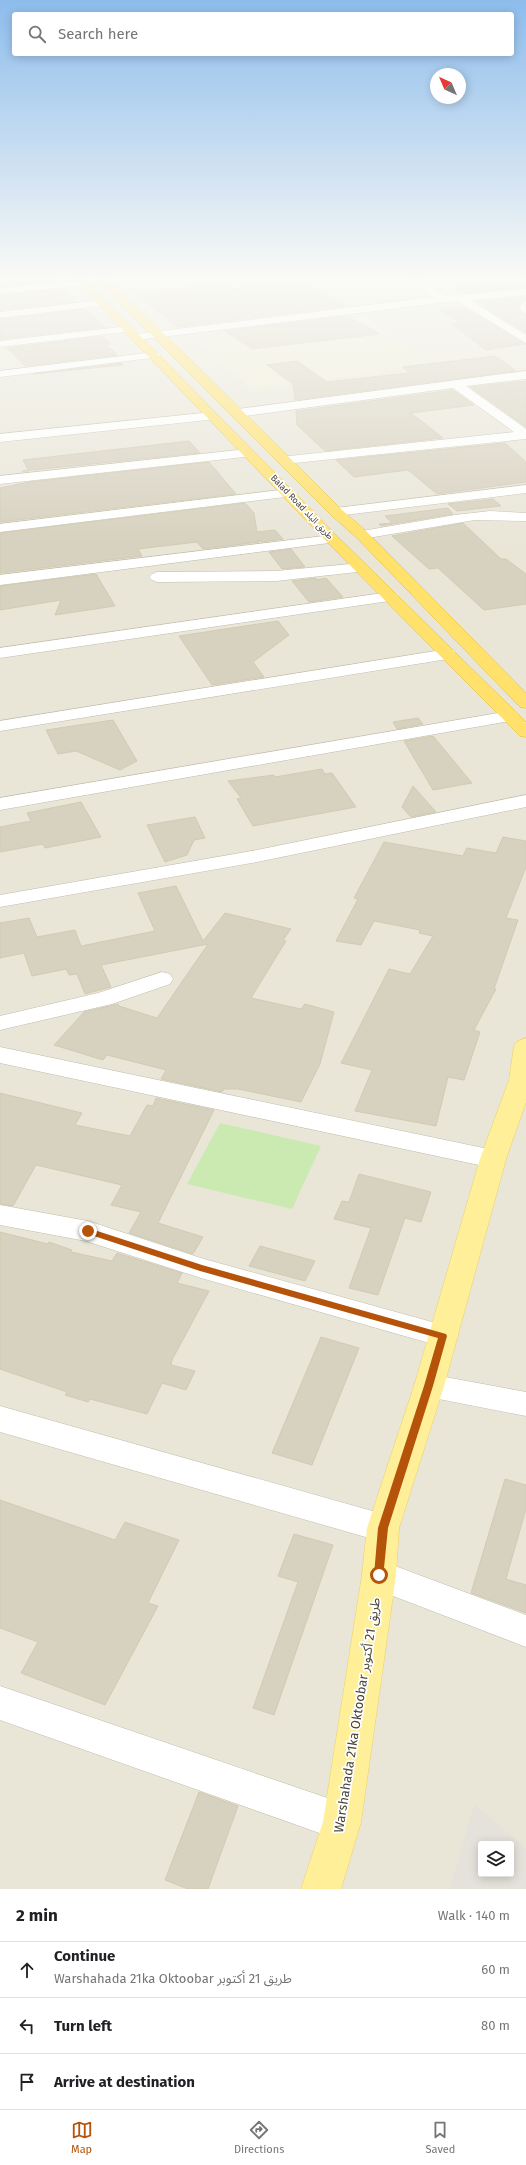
<!DOCTYPE html>
<html lang="en">
<head>
<meta charset="utf-8">
<style>
	:root { --surface:#fff; --page:#f2f2f2; --text:#202124; --muted:#757577; --line:#e0e0e0; --accent:#b45309 }
	body { margin:0; font-family:"Fira Sans","Noto Sans Arabic",sans-serif; background:var(--page); color:var(--text) }
	.controls { position:absolute; right:12px; bottom:12px; display:grid; overflow:hidden; border-radius:4px; box-shadow:0 2px 10px #0003 }
	.controls button { width:36px; height:36px; display:grid; place-items:center; padding:0; border:0; border-bottom:1px solid var(--line); background:var(--surface); color:var(--text); font:20px sans-serif }
	.compass { position:absolute; left:430px; top:68px; width:36px; height:36px; border-radius:50%; background:var(--surface); box-shadow:0 2px 10px #0003; rotate:316deg }
	.stop { position:absolute; width:12px; height:12px; margin:-9px; border:3px solid #b45309; border-radius:50%; background:#fff }
	.stop.end { background:#b45309; border-color:#fff; box-shadow:0 1px 4px #0008 }
	.list { margin:0; padding:0; list-style:none }
	h2 { display:flex; justify-content:space-between; align-items:center; height:52px; margin:0; padding:0 16px; font-size:17px }
	h2 small { font-size:13px; font-weight:400; color:var(--muted) }
	.list li { display:grid; grid-template-columns:26px 1fr auto; gap:12px; align-items:center; box-sizing:border-box; height:56px; padding:0 16px; border-top:1px solid var(--line) }
	.list b { display:block; font-size:15px; white-space:nowrap }
	.list p { margin:0; font-size:13px; white-space:nowrap; color:var(--muted) }
	.list em { font-size:13px; font-style:normal; color:var(--muted) }
	.icon { flex:none; width:22px; height:22px; fill:none; stroke:currentColor; stroke-width:2; stroke-linecap:round; stroke-linejoin:round }
	.map { position:relative; flex:none; width:526px; height:1889px; overflow:hidden }
	.search { position:absolute; background:var(--surface); box-shadow:0 2px 10px #0003; left:12px; right:12px; top:12px; height:44px; display:flex; align-items:center; gap:10px; box-sizing:border-box; padding:0 14px; border-radius:4px; color:var(--muted); font-size:15px }
	.sheet { height:220px; background:var(--surface) }
	nav { display:flex; justify-content:space-around; align-items:center; box-sizing:border-box; height:56px; border-top:1px solid var(--line); background:var(--surface); font-size:11px; color:var(--muted) }
	nav a { display:grid; justify-items:center; gap:2px }
	nav .on { color:var(--accent) }
	.map>svg:first-child { display:block }
	.residential { fill:#e9e6d8; fill-rule:evenodd }
	.industrial { fill:#e5e2db; fill-rule:evenodd }
	.education { fill:#efebd4 }
	.medical { fill:#f6e4dd }
	.green { fill:#caeab2 }
	.building { fill:#d7d1bf; stroke:#d2cab2 }
	.lines { fill:none; stroke-linecap:round; stroke-linejoin:round }
	.minor-casing { stroke:#c1bdac; stroke-width:1 }
	.major-casing { stroke:#e8d266; stroke-width:1 }
	.highway-casing { stroke:#e2ba37; stroke-width:1 }
	.minor { fill:#fff; fill-rule:evenodd }
	.major { fill:#ffef99; fill-rule:evenodd }
	.highway { fill:#ffe16b; fill-rule:evenodd }
	.route { fill:#b45309 }
	.labels { text-anchor:middle; dominant-baseline:central; stroke-width:3.5; stroke-linejoin:round; paint-order:stroke }
	.far-street-label { font-size:9px; fill:#4a4538; stroke:#fff }
	.near-street-label { font-size:13px; fill:#4a4538; stroke:#fff }
</style>
</head>
<body>
<div class="map">
<svg width="526" height="1889" viewBox="0 0 526 1889">
	<rect width="100%" height="100%" fill="#f5f3ea"/>
	<path class="residential" d="M0 280H526V302L483 306 526 337V1889H0ZM481 1844H511V1874H481Z"/>
	<path class="industrial" d="M474 1804 526 1848V1889H450ZM481 1844H511V1874H481Z"/>
	<polygon class="education" points="364,317 433,364 252,391 197,339"/>
	<polygon class="medical" points="438,280 526,280 526,284 456,290"/>
	<polygon class="green" points="220,1123 321,1146 292,1209 187,1184"/>
	<g class="building">
		<polygon points="0,280 52,280 53,281 0,286"/>
		<polygon points="526,280 526,288 465,293 456,287"/>
		<polygon points="303,282 345,306 178,327 135,294 227,284 234,289"/>
		<polygon points="62,289 76,302 0,310 0,295"/>
		<polygon points="526,297 526,300 518,306 521,313 526,314 526,333 482,306 487,305 479,301"/>
		<polygon points="465,308 525,344 526,344 486,350 452,324 461,323 440,310"/>
		<polygon points="85,309 105,327 0,339 0,319"/>
		<polygon points="347,316 380,334 252,349 225,331"/>
		<polygon points="102,336 111,344 106,345 118,355 25,366 7,348"/>
		<polygon points="495,356 516,371 295,400 293,384 267,365 297,361 327,382 409,373 403,367"/>
		<polygon points="122,363 123,365 33,374"/>
		<polygon points="526,381 526,427 470,387"/>
		<polygon points="453,390 474,405 411,413 443,438 325,451 297,425 296,411"/>
		<polygon points="189,441 200,453 22,471 29,471 23,460"/>
		<polygon points="505,443 526,462 526,482 437,494 408,470 354,477 336,460"/>
		<polygon points="209,462 236,494 0,522 0,488 29,482"/>
		<polygon points="493,499 501,506 457,511 448,504"/>
		<polygon points="245,503 254,513 257,532 275,530 283,539 261,542 258,539 259,542 203,549 197,542 138,549 142,556 0,573 0,533"/>
		<polygon points="448,508 453,514 381,526 379,524 392,523 385,516"/>
		<polygon points="463,523 501,559 506,559 526,574 526,604 484,610 438,568 429,569 392,536"/>
		<polygon points="291,549 305,567 282,569 269,552"/>
		<polygon points="96,574 115,606 55,615 61,600 0,610 0,586"/>
		<polygon points="316,578 317,580 326,578 343,597 309,602 292,581"/>
		<polygon points="278,621 289,635 253,662 264,677 212,685 179,636"/>
		<polygon points="418,718 423,724 397,729 393,722"/>
		<polygon points="113,720 137,761 120,770 76,751 58,754 46,730"/>
		<polygon points="433,736 472,783 433,790 404,741"/>
		<polygon points="322,769 325,774 332,773 356,807 253,826 237,799 241,798 228,781 274,775 275,777"/>
		<polygon points="413,786 436,812 411,817 402,807"/>
		<polygon points="81,802 101,837 45,848 43,844 0,852 0,827 31,821 27,813"/>
		<polygon points="195,817 205,838 194,840 187,855 165,862 147,825"/>
		<polygon points="503,837 526,841 526,867 506,918 518,920 494,989 496,989 474,1030 480,1032 464,1080 448,1077 436,1126 355,1111 372,1070 341,1063 389,969 410,974 433,936 419,933 420,930 374,921 361,945 336,941 358,899 354,898 384,842 463,856 467,848 496,853"/>
		<polygon points="176,886 203,941 225,913 291,929 283,940 286,941 251,998 301,1009 305,1004 334,1012 320,1064 301,1102 238,1089 224,1089 222,1092 161,1079 166,1070 107,1055 103,1060 54,1045 84,1012 118,1004 119,1006 157,1018 208,944 101,965 111,987 85,994 77,974 69,975 66,969 32,976 24,953 0,958 0,923 29,918 37,937 75,930 81,946 155,931 138,893"/>
		<polygon points="0,1093 82,1113 75,1125 130,1136 147,1105 153,1106 156,1098 214,1110 158,1223 203,1237 193,1254 129,1233 141,1212 111,1205 122,1185 36,1165 13,1206 0,1204"/>
		<polygon points="359,1174 431,1192 421,1222 405,1218 378,1295 349,1288 371,1228 334,1219 342,1201 349,1202"/>
		<polygon points="0,1232 48,1244 49,1242 72,1250 71,1252 112,1261 117,1253 182,1273 177,1283 209,1291 172,1360 171,1365 195,1371 186,1390 162,1383 147,1414 90,1399 88,1402 65,1395 67,1392 0,1369"/>
		<polygon points="260,1246 315,1261 305,1281 249,1266"/>
		<polygon points="321,1337 359,1348 312,1465 272,1453"/>
		<polygon points="505,1479 526,1485 526,1509 506,1579 526,1585 526,1613 471,1593"/>
		<polygon points="0,1500 115,1540 125,1522 179,1540 148,1603 158,1606 105,1705 21,1673 38,1642 0,1628"/>
		<polygon points="294,1534 333,1545 274,1715 253,1708 298,1582 278,1576"/>
		<polygon points="199,1792 238,1806 208,1889 188,1889 165,1880"/>
	</g>
	<g class="lines">
		<g class="minor-casing">
			<g id="minor">
				<polygon points="78,280 85,280 88,282 83,285 0,294 0,288"/>
				<polygon points="411,280 422,280 444,296 526,289 526,295 470,300 526,335 526,343 457,301 137,340 132,337 137,334 433,297"/>
				<polygon points="103,300 108,303 107,305 0,318 0,312"/>
				<polygon points="526,301 526,313 522,312 519,306"/>
				<polygon points="129,326 133,327 134,329 133,331 0,347 0,341"/>
				<polygon points="155,352 159,353 161,355 159,357 0,377 0,371"/>
				<polygon points="526,371 526,379 466,386 526,429 526,439 285,464 278,460 280,457 514,432 453,388 238,417 232,413 238,409"/>
				<polygon points="213,412 219,416 217,419 0,442 0,434"/>
				<polygon points="248,449 255,453 253,456 0,484 0,476"/>
				<polygon points="526,485 526,493 336,516 329,512 336,508"/>
				<polygon points="288,489 295,493 293,496 0,532 0,524"/>
				<polygon points="490,511 526,513 526,521 475,520 362,539 357,538 355,535 357,532 362,531 455,515"/>
				<polygon points="332,535 337,536 339,539 337,542 0,585 0,575"/>
				<polygon points="361,563 366,565 369,568 366,571 276,581 157,582 152,580 149,577 152,574 157,572 276,571"/>
				<polygon points="390,592 396,594 398,597 396,600 0,658 0,648"/>
				<polygon points="448,649 454,650 456,654 454,658 0,731 0,721"/>
				<polygon points="510,711 516,712 519,716 516,720 0,810 0,798"/>
				<polygon points="526,795 526,807 257,862 0,907 0,895 257,850"/>
				<polygon points="162,972 170,974 173,979 170,984 112,1004 0,1030 0,1016 98,993"/>
				<polygon points="0,1047 493,1150 502,1153 506,1159 502,1165 493,1168 0,1063"/>
				<polygon points="0,1205 88,1221 204,1259 443,1325 453,1328 458,1336 453,1344 443,1347 201,1278 86,1241 0,1225"/>
				<polygon points="429,1374 526,1392 526,1416 418,1395 414,1386 418,1377"/>
				<polygon points="0,1406 383,1514 395,1518 399,1528 395,1538 383,1542 0,1432"/>
				<polygon points="379,1560 526,1615 526,1647 367,1586 362,1575 367,1564"/>
				<polygon points="0,1686 342,1803 355,1809 361,1822 355,1835 342,1841 0,1720"/>
			</g>
		</g>
		<g class="major-casing">
			<polygon id="major" points="526,1038 526,1102 506,1159 444,1386 399,1528 396,1575 361,1822 341,1889 301,1889 323,1822 362,1575 367,1528 414,1386 480,1159 509,1080 514,1046 518,1041"/>
		</g>
		<g class="highway-casing">
			<g id="highway">
				<polygon points="75,280 85,280 337,536 526,722 526,737 520,736 327,542"/>
				<polygon points="97,280 107,280 189,358 341,509 367,532 526,693 526,708 520,707 357,538 331,515"/>
			</g>
		</g>
		<use href="#minor" class="minor"/>
		<use href="#major" class="major"/>
		<use href="#highway" class="highway"/>
	</g>
	<linearGradient id="sky" x2="0" y2="1"><stop stop-color="#8dbcec"/><stop offset="0.51" stop-color="#fafaf6"/><stop offset="1" stop-color="#fafaf6" stop-opacity="0"/></linearGradient>
	<rect width="526" height="544" fill="url(#sky)"/>
	<polygon class="route" points="88,1228 202,1265 446,1334 447,1336 433,1386 388,1528 383,1578 376,1578 374,1575 378,1528 424,1386 438,1338 200,1271 85,1233 84,1231"/>
	<g class="labels">
		<g class="far-street-label">
			<text transform="translate(302 507) rotate(46)">Balad Road طريق البلد</text>
		</g>
		<g class="near-street-label">
			<text transform="translate(357 1715) rotate(-81)">Warshahada 21ka Oktoobar طريق 21 أكتوبر</text>
		</g>
	</g>
</svg>
<div class="controls">
<button><svg class="icon" aria-label="layers" viewBox="0 0 24 24"><path d="M12 4l9 5-9 5-9-5zM3 14l9 5 9-5"/></svg></button>
</div>
<svg class="compass" viewBox="-18 -18 36 36"><path d="M0-13l5 13h-10z" fill="#e53935"/><path d="M0 13l5-13h-10z" fill="#757577"/></svg>
<div class="stop" style="left:379px;top:1575px"></div>
<div class="stop end" style="left:88px;top:1231px"></div>
<div class="search"><svg class="icon" aria-label="search" viewBox="0 0 24 24"><circle cx="10" cy="10" r="6"/><path d="M15 15l6 6"/></svg>Search here</div>
</div>
<section class="sheet">
<h2>2 min<small>Walk · 140 m</small></h2>
<ul class="list">
<li><svg class="icon" aria-label="ahead" viewBox="0 0 24 24"><path d="M12 20V5M6 11l6-6 6 6"/></svg><div><b>Continue</b><p>Warshahada 21ka Oktoobar طريق 21 أكتوبر</p></div><em>60 m</em></li>
<li><svg class="icon" aria-label="left" viewBox="0 0 24 24"><path d="M17 20v-9H6M10 6l-5 5 5 5"/></svg><div><b>Turn left</b></div><em>80 m</em></li>
<li><svg class="icon" aria-label="arrive" viewBox="0 0 24 24"><path d="M6 21V4h12l-3 4 3 4H6"/></svg><div><b>Arrive at destination</b></div></li>
</ul>
</section>
<nav>
<a class="on"><svg class="icon" aria-label="map" viewBox="0 0 24 24"><path d="M3 6l6-2 6 2 6-2v14l-6 2-6-2-6 2zM9 4v14M15 6v14"/></svg>Map</a>
<a><svg class="icon" aria-label="directions" viewBox="0 0 24 24"><path d="M12 3l9 9-9 9-9-9zM9 14v-3h6M13 9l2 2-2 2"/></svg>Directions</a>
<a><svg class="icon" aria-label="saved" viewBox="0 0 24 24"><path d="M7 4h10v16l-5-4-5 4z"/></svg>Saved</a>
</nav>
</body>
</html>
